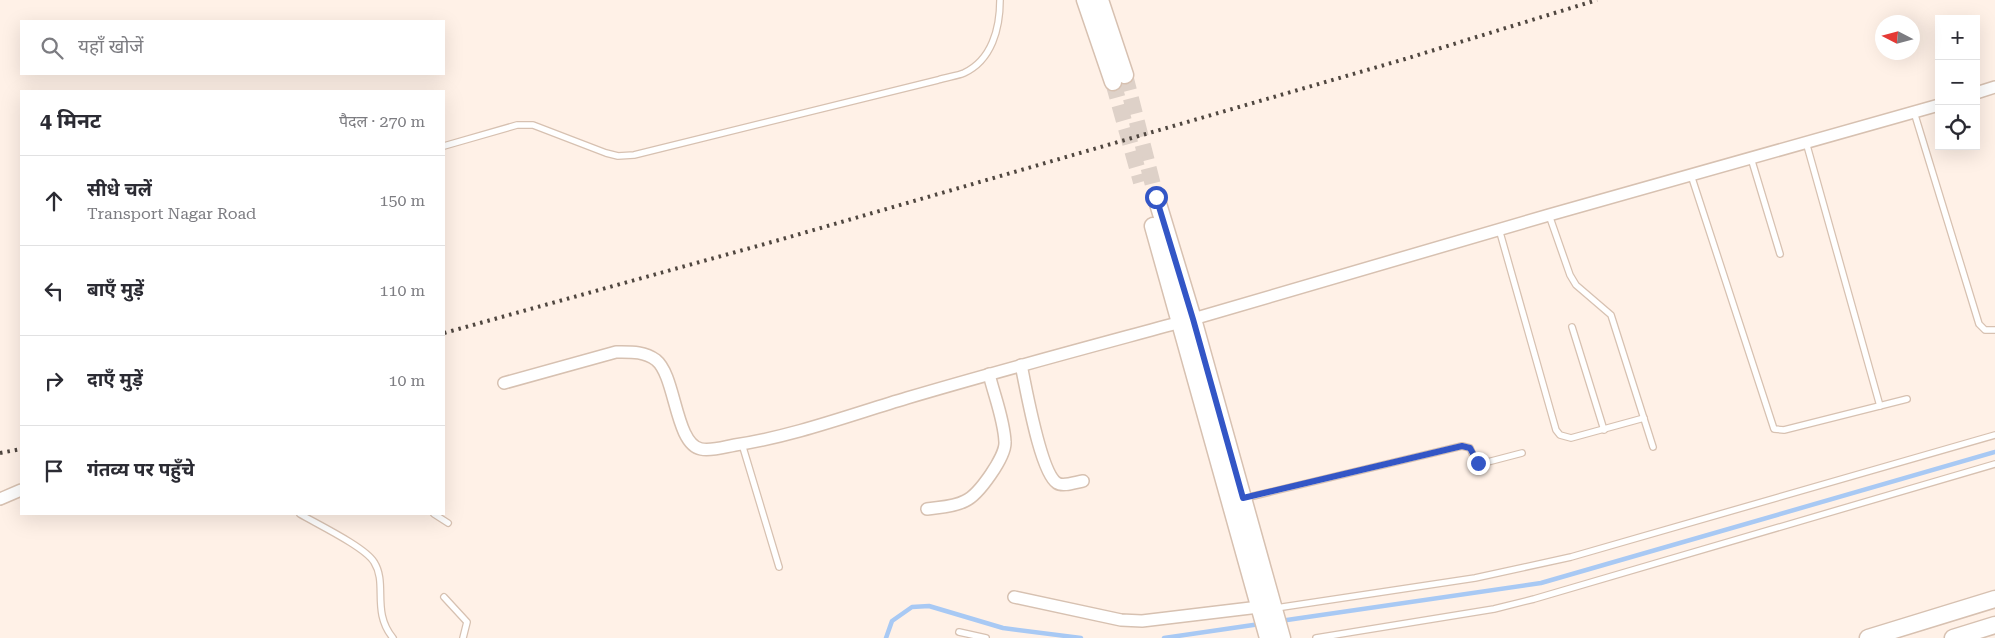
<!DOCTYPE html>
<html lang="hi">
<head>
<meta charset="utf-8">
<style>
	:root { --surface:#fff; --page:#f7f7f7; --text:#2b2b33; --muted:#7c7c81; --line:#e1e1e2 }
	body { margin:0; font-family:"Roboto Serif","Noto Sans Devanagari",serif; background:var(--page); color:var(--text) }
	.controls { position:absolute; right:15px; top:15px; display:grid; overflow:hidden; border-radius:0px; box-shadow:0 5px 20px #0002 }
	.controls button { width:45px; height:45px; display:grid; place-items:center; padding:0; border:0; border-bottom:1px solid var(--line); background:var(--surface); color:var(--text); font:25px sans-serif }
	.compass { position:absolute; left:1875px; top:15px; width:45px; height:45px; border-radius:50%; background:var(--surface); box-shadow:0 5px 20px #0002; rotate:276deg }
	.stop { position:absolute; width:15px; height:15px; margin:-11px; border:4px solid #3356c6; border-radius:50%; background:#fff }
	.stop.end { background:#3356c6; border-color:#fff; box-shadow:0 1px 5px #0008 }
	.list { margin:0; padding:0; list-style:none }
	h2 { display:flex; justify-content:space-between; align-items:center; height:65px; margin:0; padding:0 20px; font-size:21px }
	h2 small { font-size:16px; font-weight:400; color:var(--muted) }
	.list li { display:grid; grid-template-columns:32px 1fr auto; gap:15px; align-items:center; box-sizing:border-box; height:90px; padding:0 20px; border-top:1px solid var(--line) }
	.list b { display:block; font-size:19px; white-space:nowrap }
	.list p { margin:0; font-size:16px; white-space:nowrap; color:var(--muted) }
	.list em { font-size:16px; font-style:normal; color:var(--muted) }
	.icon { flex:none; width:28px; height:28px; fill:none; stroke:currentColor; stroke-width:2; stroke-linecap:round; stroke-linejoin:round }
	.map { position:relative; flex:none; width:1995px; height:638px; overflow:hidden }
	.search { position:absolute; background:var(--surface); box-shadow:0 5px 20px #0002; left:20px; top:20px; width:425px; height:55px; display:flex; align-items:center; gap:12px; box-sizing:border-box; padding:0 18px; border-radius:0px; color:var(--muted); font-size:19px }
	.panel { position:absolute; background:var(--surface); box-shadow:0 5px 20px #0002; left:20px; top:90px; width:425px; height:425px; border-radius:0px }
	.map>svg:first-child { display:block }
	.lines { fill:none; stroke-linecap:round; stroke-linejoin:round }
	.stream { stroke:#a8c9f4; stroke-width:4.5 }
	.secondary-tunnel { stroke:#ded1c8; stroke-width:16; stroke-dasharray:16 8; stroke-linecap:butt }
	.lane-casing { stroke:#d7c1b1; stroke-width:8 }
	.street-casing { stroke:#d7c1b1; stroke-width:14 }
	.secondary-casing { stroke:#d7c1b1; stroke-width:19 }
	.lane { stroke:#fff; stroke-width:5.5 }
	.street { stroke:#fff; stroke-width:11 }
	.secondary { stroke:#fff; stroke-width:16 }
	.rail { stroke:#504740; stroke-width:4; stroke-dasharray:2.5 5; stroke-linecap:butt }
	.route { stroke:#3356c6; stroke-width:6 }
</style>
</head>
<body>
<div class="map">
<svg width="1995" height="638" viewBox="0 0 1995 638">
	<rect width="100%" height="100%" fill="#fff1e7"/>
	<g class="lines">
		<g class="stream">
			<polyline points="1280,621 1541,583 1995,452"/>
			<polyline points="886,638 892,621 912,607 929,606 1003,628 1081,638"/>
			<polyline points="1164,638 1260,624"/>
		</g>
		<g class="secondary-tunnel">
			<polyline points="1125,75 1156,197"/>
			<polyline points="1113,82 1141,182"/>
		</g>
		<g class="lane-casing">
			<g id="lane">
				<polyline points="1914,112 1979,324 1985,330 1995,330"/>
				<polyline points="1806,142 1880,406"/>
				<path d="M444 146 517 125H533L606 153 618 156 634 155 938 80C947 77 957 76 964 73 992 60 1000 28 1000 0"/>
				<polyline points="1751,158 1780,254"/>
				<polyline points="1691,175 1774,429 1784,430 1907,399"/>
				<polyline points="1549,215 1570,275 1576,285 1611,315 1653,447"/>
				<polyline points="1499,229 1556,430 1560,435 1571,438 1644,418"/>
				<polyline points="1572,327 1604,430"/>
				<polyline points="742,444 779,567"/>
				<polyline points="1245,498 1462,446 1470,448 1475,460 1480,464 1522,453"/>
				<path d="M300 514C317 524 365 547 374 562 388 584 371 611 393 638"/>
				<polyline points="434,514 448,523"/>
				<polyline points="444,597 467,622 463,638"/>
				<polyline points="1276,608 1475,578 1571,557 1995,435"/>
				<polyline points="959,632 986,638"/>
				<polyline points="1316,638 1494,609 1534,599 1995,464"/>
			</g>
		</g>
		<g class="street-casing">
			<g id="street">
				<polyline points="1976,93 1995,87"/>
				<polyline points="1193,319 1549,215 1939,105"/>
				<path d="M1021 365C1026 387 1040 472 1057 483 1063 487 1076 482 1083 481"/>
				<path d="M504 383 616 352C630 352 644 351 656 360 676 376 675 444 701 449 712 451 724 447 735 445 794 436 850 415 907 398 998 371 1089 347 1181 322"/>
				<polyline points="0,499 21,490"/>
				<path d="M927 509C940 507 954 507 965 501 979 495 1006 456 1005 442 1004 419 994 395 989 374"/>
				<polyline points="1014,597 1121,620 1142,621 1259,607"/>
			</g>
		</g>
		<g class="secondary-casing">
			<g id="secondary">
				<polyline points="1085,0 1113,82"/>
				<polyline points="1100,0 1125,75"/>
				<polyline points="1156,197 1193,319 1282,638"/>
				<polyline points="1153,226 1268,638"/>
				<polyline points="1868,638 1995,599"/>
				<polyline points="1953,638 1995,625"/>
			</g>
		</g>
		<use href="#lane" class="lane"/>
		<use href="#street" class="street"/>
		<use href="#secondary" class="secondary"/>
		<g class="rail">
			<polyline points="444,333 779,240 1405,59 1597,0"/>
			<polyline points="0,453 21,449"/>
		</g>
	</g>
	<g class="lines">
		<polyline class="route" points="1156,197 1193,319 1243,498 1462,446 1470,448 1478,463"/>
	</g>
</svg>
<div class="controls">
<button>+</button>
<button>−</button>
<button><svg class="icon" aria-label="locate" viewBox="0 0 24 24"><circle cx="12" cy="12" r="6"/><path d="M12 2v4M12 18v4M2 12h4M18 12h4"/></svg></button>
</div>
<svg class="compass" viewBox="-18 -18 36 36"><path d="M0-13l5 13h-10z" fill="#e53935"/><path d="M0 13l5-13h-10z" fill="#7c7c81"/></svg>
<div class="stop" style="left:1156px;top:197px"></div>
<div class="stop end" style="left:1478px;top:463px"></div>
<div class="search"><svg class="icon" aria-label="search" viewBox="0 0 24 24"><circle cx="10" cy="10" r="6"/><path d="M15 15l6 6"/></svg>यहाँ खोजें</div>
<section class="panel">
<h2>4 मिनट<small>पैदल · 270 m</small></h2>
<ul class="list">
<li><svg class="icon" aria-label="ahead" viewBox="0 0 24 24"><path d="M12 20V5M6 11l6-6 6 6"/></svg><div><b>सीधे चलें</b><p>Transport Nagar Road</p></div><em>150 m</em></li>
<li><svg class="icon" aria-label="left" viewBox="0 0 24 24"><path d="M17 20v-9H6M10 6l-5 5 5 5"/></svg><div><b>बाएँ मुड़ें</b></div><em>110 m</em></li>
<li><svg class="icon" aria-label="right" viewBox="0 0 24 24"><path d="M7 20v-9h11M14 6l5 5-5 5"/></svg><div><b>दाएँ मुड़ें</b></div><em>10 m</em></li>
<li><svg class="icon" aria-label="arrive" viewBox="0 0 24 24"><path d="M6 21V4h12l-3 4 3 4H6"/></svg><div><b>गंतव्य पर पहुँचे</b></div></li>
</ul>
</section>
</div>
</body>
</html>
